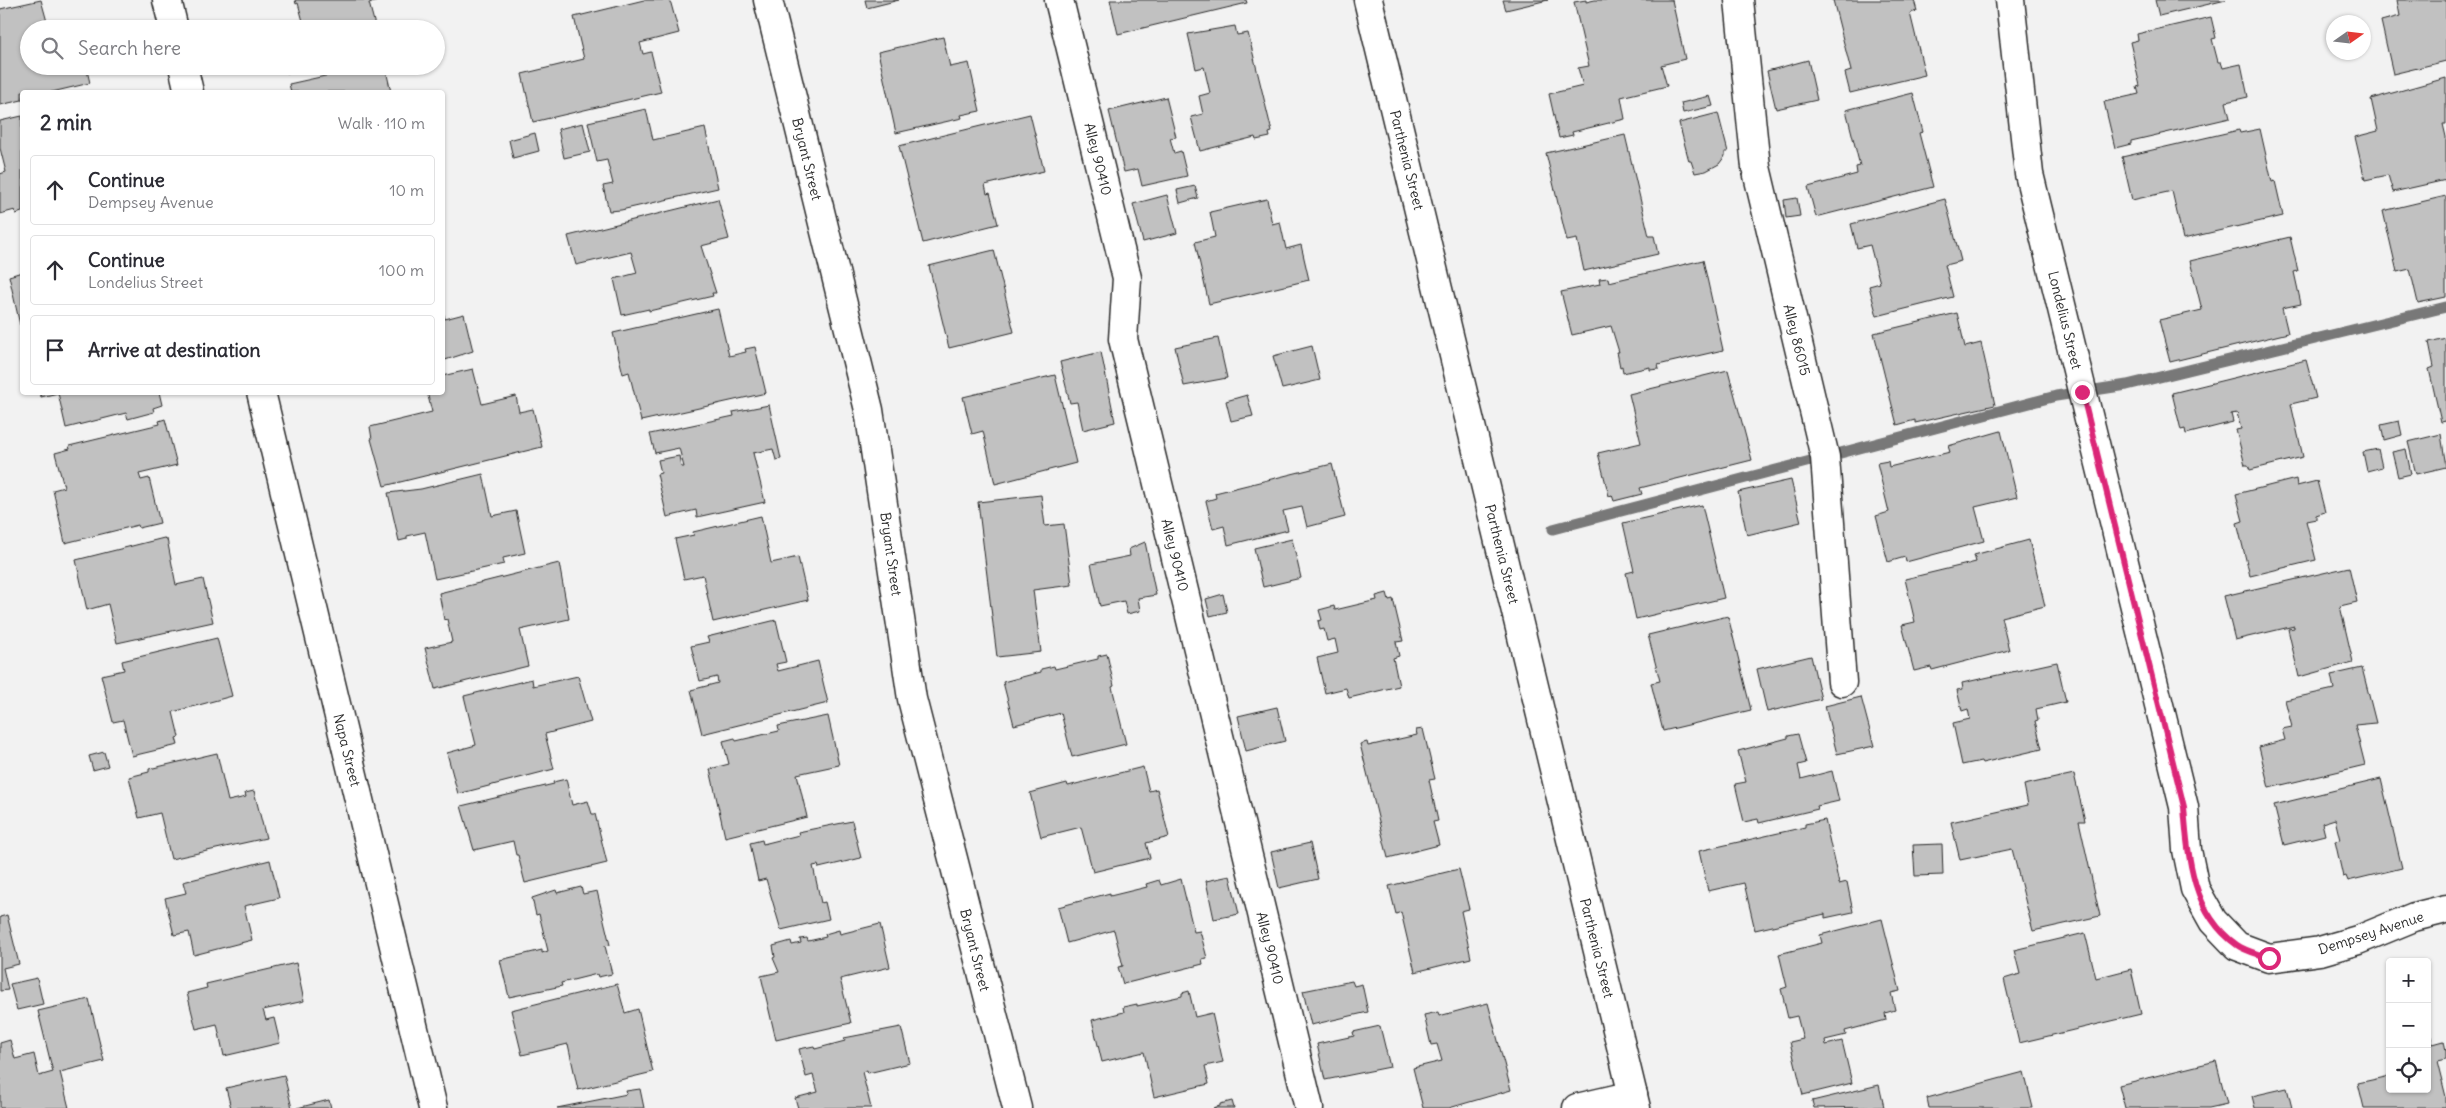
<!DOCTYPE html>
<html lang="en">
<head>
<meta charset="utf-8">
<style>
	:root { --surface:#fff; --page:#f2f2f3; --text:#2b2b33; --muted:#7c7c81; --line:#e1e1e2 }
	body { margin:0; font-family:Delius,sans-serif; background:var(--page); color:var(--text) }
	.controls { position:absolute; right:15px; bottom:15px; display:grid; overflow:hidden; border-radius:5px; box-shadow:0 1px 4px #0004 }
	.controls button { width:45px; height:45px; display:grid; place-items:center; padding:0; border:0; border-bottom:1px solid var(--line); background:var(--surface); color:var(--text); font:25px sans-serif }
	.compass { position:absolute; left:2326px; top:15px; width:45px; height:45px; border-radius:50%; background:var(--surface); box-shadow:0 1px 4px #0004; rotate:76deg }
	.stop { position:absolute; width:15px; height:15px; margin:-11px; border:4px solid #db2777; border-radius:50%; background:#fff }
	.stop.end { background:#db2777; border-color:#fff; box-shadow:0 1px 5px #0008 }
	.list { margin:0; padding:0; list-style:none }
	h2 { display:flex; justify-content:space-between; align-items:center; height:65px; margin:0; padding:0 20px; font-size:21px }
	h2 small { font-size:16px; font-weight:400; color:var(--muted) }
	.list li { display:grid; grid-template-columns:32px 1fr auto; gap:15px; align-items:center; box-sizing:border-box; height:70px; margin:0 10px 10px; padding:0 10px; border:1px solid var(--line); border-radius:5px }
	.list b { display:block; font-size:19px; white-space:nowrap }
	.list p { margin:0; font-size:16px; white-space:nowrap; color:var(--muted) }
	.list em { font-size:16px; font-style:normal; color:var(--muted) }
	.icon { flex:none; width:28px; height:28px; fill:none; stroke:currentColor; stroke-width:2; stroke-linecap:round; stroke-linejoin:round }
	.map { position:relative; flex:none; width:2446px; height:1108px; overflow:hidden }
	.search { position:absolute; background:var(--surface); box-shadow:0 1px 4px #0004; left:20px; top:20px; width:425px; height:55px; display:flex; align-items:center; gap:12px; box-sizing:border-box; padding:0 18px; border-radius:28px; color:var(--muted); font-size:19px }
	.panel { position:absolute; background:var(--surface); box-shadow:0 1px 4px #0004; left:20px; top:90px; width:425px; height:305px; border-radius:5px }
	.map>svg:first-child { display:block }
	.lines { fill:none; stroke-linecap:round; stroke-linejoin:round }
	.stream { stroke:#787878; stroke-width:11 }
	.building { fill:#c1c1c1; stroke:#2b2b2b }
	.minor-casing { stroke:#2b2b2b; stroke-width:31 }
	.major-casing { stroke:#2b2b2b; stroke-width:31 }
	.minor { stroke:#fff; stroke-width:28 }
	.major { stroke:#fff; stroke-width:28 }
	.route { stroke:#db2777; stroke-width:6 }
	.labels { text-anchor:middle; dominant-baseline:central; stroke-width:4.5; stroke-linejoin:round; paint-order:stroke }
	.street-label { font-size:14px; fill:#2b2b2b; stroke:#fff }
</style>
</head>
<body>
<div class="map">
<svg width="2446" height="1108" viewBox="0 0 2446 1108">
	<rect width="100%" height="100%" fill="#f2f2f2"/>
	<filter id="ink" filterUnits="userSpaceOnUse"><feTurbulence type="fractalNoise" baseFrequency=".02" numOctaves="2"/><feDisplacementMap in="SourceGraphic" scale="10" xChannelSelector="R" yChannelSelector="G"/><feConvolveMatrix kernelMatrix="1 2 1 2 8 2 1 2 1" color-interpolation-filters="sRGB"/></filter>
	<g filter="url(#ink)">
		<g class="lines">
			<polyline class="stream" points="1553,529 2056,396 2127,385 2446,307"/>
		</g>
		<g class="building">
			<polygon points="41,0 49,29 29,29 29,66 86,66 90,83 52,92 22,92 22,100 0,105 0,9"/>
			<polygon points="295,0 378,0 369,3 376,29 291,29 304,25 298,3 296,4"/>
			<polygon points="644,0 670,0 679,33 640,43 643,54 651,52 661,92 533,122 522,74 584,59 574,17"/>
			<polygon points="865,0 899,0 867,8"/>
			<polygon points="1110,0 1246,0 1247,3 1118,34"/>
			<polygon points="1503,0 1548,0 1506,10"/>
			<polygon points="1586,0 1586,2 1595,0 1672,0 1685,59 1661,65 1667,86 1621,97 1625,119 1572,132 1573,135 1559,138 1549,94 1583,86 1578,68 1589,66 1574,2"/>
			<polygon points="1833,0 1914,0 1917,11 1910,13 1925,75 1850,93 1845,73 1851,71"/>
			<polygon points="2155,0 2226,0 2159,16"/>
			<polygon points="2397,0 2446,0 2446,61 2393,74 2381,21 2400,16"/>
			<polygon points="2211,17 2216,38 2212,39 2218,62 2221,62 2223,68 2241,64 2248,97 2226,102 2230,118 2131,141 2131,144 2115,148 2104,102 2139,94 2137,87 2140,86 2130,42 2138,40 2137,34"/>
			<polygon points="1235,26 1237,35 1248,33 1272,132 1269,133 1270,137 1256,140 1255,137 1200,151 1191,117 1203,114 1199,96 1210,93 1204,67 1196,69 1188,34"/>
			<polygon points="943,37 950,67 969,63 980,111 961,115 962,118 896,133 878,52"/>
			<polygon points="1808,60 1817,100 1776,109 1767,71"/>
			<polygon points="285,66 314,66 287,73"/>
			<polygon points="370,66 385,66 391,92 291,92 289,84"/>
			<polygon points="2446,78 2446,124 2443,124 2446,137 2446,180 2393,192 2388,175 2365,180 2355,137 2378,131 2371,99"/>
			<polygon points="1913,93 1923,132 1919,133 1933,187 1816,217 1808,187 1857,174 1856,167 1860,166 1846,110"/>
			<polygon points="1710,96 1713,106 1683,113 1681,103"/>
			<polygon points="1166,97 1176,137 1170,138 1174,153 1181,151 1187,176 1142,186 1138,169 1124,172 1109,111"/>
			<polygon points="646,109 653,140 705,128 718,188 621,210 609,211 603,186 613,184 607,160 597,162 588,122"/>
			<polygon points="1718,113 1728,152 1725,152 1725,156 1719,164 1706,171 1695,173 1691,161 1689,161 1679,123"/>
			<polygon points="1030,114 1044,171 985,185 987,194 990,193 998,224 923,243 899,146"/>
			<polygon points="22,116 22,212 16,214 15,210 0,214 0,174 6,172 0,148 0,121"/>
			<polygon points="583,123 590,152 564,158 558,129"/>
			<polygon points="2260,129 2272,182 2275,181 2283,216 2183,239 2172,191 2132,200 2122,157 2239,130 2240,133"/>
			<polygon points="535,133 539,151 513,158 509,140"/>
			<polygon points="1625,135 1649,236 1654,236 1658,254 1584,271 1577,239 1567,241 1546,153"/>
			<polygon points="1195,186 1198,198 1180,203 1177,190"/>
			<polygon points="1167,195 1177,233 1143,242 1133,204"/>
			<polygon points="2446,196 2446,297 2418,303 2410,269 2397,272 2383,211"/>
			<polygon points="1797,198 1800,216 1786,218 1784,200"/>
			<polygon points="718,199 729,239 701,246 716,293 712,293 713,296 649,311 649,309 622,315 614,279 637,273 631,252 576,265 568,236"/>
			<polygon points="1267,199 1272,224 1280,222 1286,249 1301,245 1309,280 1209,304 1195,242 1215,237 1210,212"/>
			<polygon points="1945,199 1961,261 1945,265 1953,297 1877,316 1869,286 1880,283 1870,245 1857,248 1851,224"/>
			<polygon points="2290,237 2298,271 2294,272 2301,304 2282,308 2288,333 2170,362 2159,320 2202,310 2190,261"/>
			<polygon points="994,250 1014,332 949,348 929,266"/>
			<polygon points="1703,260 1723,350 1658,365 1659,369 1650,370 1650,367 1623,373 1622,366 1620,367 1617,352 1619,352 1611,326 1572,335 1561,292 1600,284 1599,279 1608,278 1609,282"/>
			<polygon points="22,272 22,324 20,325 9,276"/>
			<polygon points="442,308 445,319 464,314 473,351 442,361"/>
			<polygon points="718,309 729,356 746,352 745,349 755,347 766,393 641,421 629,372 623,374 613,333"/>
			<polygon points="1957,313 1965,347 1981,343 1995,405 1915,423 1915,420 1897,425 1874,333"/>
			<polygon points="1218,338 1227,378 1184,386 1175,347"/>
			<polygon points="2446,338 2446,421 2441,422 2429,369 2434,367 2429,342"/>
			<polygon points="1312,346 1320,380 1282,389 1273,356"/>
			<polygon points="1101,352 1115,422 1083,430 1077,402 1070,403 1060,362"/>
			<polygon points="2306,360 2316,398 2291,404 2303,457 2250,470 2248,465 2245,465 2236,430 2241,429 2237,413 2231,414 2233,422 2186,434 2185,429 2181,430 2172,393"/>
			<polygon points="473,369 482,404 516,396 519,412 533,409 542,447 384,486 371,439 372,439 370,427 432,412 427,392 442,392 442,376"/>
			<polygon points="1728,370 1752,460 1640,488 1642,494 1614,501 1612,495 1609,496 1598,453 1641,443 1629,394"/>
			<polygon points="1055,375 1076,463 995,484 983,431 972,434 963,397"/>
			<polygon points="40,392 159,392 162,405 153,408 154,412 128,419 126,413 66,428 58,393 41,397"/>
			<polygon points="1247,395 1253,416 1231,421 1226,401"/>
			<polygon points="769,405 781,459 776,460 773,449 753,453 765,502 697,517 696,510 667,517 657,474 661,473 658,460 679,456 681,467 684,467 679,448 655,453 650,434 734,416 733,412"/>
			<polygon points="165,419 177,465 139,474 141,480 149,478 160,523 139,528 138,525 65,543 53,490 64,487 55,453 70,449 69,446 160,424 159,421"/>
			<polygon points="2399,421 2402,435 2384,440 2381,425"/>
			<polygon points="2001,431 2017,497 1975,507 1984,541 1906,562 1905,557 1888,562 1876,516 1889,512 1877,463 1888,461 1889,467 1950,452 1948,446"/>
			<polygon points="2441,434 2446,467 2416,474 2408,442"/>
			<polygon points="2378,449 2382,467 2367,471 2363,452"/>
			<polygon points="2406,449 2411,474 2398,477 2392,452"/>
			<polygon points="1332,464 1345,517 1307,527 1302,507 1283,511 1288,530 1228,545 1224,526 1213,529 1206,501 1216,498 1215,493"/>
			<polygon points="483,474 492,516 516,511 525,553 503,558 504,564 435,579 425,532 407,536 407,539 399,541 388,493 421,489"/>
			<polygon points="2296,479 2297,486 2317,481 2325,512 2316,515 2316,519 2306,521 2316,560 2250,576 2237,523 2243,521 2236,494"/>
			<polygon points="1791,480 1801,522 1747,535 1738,492"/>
			<polygon points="1041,495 1045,526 1064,524 1072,585 1033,590 1041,652 997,657 978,502"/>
			<polygon points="1702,505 1724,598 1636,619 1626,573 1634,571 1623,523"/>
			<polygon points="761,516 771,563 798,557 808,600 713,622 703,575 684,579 675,539 694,535 693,532"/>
			<polygon points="164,538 167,539 176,585 203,579 213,622 117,643 108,604 87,610 76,560"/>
			<polygon points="1292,539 1301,578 1263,587 1254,548"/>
			<polygon points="2029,540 2045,606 2001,617 2009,650 1932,670 1931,667 1914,671 1902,625 1915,622 1905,579 1976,562 1974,555"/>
			<polygon points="1145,542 1156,595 1138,598 1140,611 1127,614 1124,601 1100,606 1091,564 1130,556 1129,549"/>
			<polygon points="559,563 569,619 520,630 528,666 435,689 425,648 452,642 447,619 444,620 439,593"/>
			<polygon points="2349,567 2357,602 2340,606 2353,662 2299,677 2288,629 2294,628 2294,626 2235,640 2224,596"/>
			<polygon points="1387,593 1389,600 1393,599 1403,641 1396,642 1399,656 1393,658 1399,686 1349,698 1346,688 1325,693 1317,658 1338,653 1335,639 1327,641 1324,629 1320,630 1318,621 1322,620 1319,610 1334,606 1335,610 1377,600 1376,596"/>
			<polygon points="1223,594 1227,612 1210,616 1206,599"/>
			<polygon points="1728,616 1751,710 1663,731 1651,683 1660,681 1648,635"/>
			<polygon points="776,620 786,662 776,664 778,671 818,661 828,703 702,734 691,690 718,683 717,677 700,681 691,646 709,642 707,637"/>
			<polygon points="217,638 232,696 173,712 179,737 176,738 178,745 132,756 123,720 113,722 101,675 124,670 122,661"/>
			<polygon points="1107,654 1114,686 1112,687 1126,744 1072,757 1061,713 1014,725 1003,682 1041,672 1041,669 1054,666 1055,669 1098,659 1098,656"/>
			<polygon points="1811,656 1821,699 1767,712 1757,669"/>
			<polygon points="2057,662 2066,702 2036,709 2038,720 2035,721 2042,749 1982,763 1981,761 1962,765 1953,723 1970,719 1968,709 1962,711 1957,690 1963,689 1962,683"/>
			<polygon points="2362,668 2376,723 2355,725 2365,765 2269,788 2259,747 2285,740 2282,729 2292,727 2285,700 2334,689 2331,675"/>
			<polygon points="578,676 591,722 545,734 554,769 458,794 447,753 476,745 464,696 532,679 533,686"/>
			<polygon points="1861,697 1874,746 1837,754 1825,706"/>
			<polygon points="1277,707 1285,741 1246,751 1238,716"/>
			<polygon points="828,716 839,765 797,774 807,817 725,837 710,769 729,764 723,741 735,738 736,741 779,731 778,726"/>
			<polygon points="1423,729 1435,779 1429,780 1438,821 1433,822 1439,845 1388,858 1360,744 1367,742 1368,746 1417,735 1416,730"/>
			<polygon points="1798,734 1806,763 1798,765 1801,779 1832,771 1839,801 1817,806 1818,809 1759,823 1758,819 1744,822 1735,784 1746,782 1738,751 1788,738 1788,736"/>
			<polygon points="104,752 108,766 93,770 89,756"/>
			<polygon points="217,753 228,801 246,797 245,793 254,791 266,838 171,859 160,813 139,818 129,777 149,772 149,769"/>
			<polygon points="1143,767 1149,791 1157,789 1169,837 1146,843 1150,858 1093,872 1081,827 1041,837 1030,793 1067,783 1068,786"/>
			<polygon points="2074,774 2085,821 2079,821 2100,916 2033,931 2012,849 1960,860 1951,822 2028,805 2024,785"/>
			<polygon points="566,779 572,805 588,801 592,814 595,814 607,863 525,883 518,855 516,855 513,841 474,850 461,806 554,784 553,782"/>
			<polygon points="2381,779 2402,868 2348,881 2346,876 2343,877 2335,841 2340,840 2335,819 2322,823 2325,835 2284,845 2274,805"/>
			<polygon points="1825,820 1839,884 1847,882 1853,912 1825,918 1825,914 1755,930 1744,883 1708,891 1699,851 1805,827 1805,824"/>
			<polygon points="852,821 861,858 819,868 818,865 813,866 821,903 825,902 829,919 781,930 766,879 758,881 750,843 762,840 763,844 799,835 798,832"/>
			<polygon points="1310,843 1318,879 1279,888 1271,852"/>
			<polygon points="1942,844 1943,875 1915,876 1913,845"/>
			<polygon points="270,860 279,898 244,906 252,940 194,955 189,932 174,935 165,898 186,893 183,882"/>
			<polygon points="1459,869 1469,909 1461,911 1471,958 1415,972 1401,912 1396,914 1389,886"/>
			<polygon points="1230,876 1239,914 1214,919 1206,881"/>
			<polygon points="1181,879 1194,932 1200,931 1207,958 1202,959 1203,964 1123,984 1118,967 1123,966 1114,930 1067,943 1058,907 1110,893 1110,896 1147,887 1146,884 1159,880 1161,885"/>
			<polygon points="581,887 583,894 597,891 610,945 605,946 612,974 598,977 597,974 561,983 562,986 509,997 500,960 542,950 542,953 548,951 539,914 536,915 532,898 556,890 557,893"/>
			<polygon points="7,915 19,964 3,968 8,990 0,991 0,917"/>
			<polygon points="1882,919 1900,991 1891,993 1895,1010 1885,1013 1886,1020 1845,1031 1846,1035 1825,1040 1826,1045 1842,1041 1852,1083 1803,1095 1790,1042 1803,1039 1797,1016 1788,1018 1781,989 1787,987 1779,954 1822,943 1820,935"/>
			<polygon points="880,924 890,967 840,979 851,1023 776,1040 761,976 779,972 773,958 775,957 773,946 791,941 792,945 801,943 800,939 807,938 808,941 826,937 825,934 839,930 840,934"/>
			<polygon points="2085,933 2096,978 2131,969 2141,1014 2019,1043 2004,979 2020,974 2014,950"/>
			<polygon points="296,963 304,1001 263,1010 266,1020 274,1018 280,1043 224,1056 217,1024 196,1029 187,993 207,988 206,984"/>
			<polygon points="37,978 43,1004 17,1010 10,984"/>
			<polygon points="1352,981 1354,986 1362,984 1368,1012 1311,1025 1303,991"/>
			<polygon points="617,984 625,1013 638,1009 653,1072 578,1090 568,1044 522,1055 511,1010"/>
			<polygon points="1189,991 1195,1017 1212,1013 1223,1062 1205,1066 1209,1084 1154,1097 1144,1052 1102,1062 1092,1020 1124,1012 1123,1007 1137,1004 1137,1006 1182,996 1182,993"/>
			<polygon points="89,999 104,1061 60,1072 69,1108 0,1108 0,1043 10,1040 15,1059 34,1054 39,1076 53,1072 38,1011"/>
			<polygon points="1488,1003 1511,1090 1449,1108 1423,1108 1413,1068 1442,1061 1437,1044 1431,1045 1424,1015 1438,1012 1439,1016"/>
			<polygon points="2427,1024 2433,1044 2444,1041 2446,1051 2446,1059 2437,1061 2446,1097 2446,1108 2364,1108 2358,1083 2390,1076 2390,1089 2427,1089"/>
			<polygon points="1380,1026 1390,1067 1325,1080 1317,1044 1354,1036 1353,1032"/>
			<polygon points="901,1027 910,1063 868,1073 867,1070 862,1072 871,1108 798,1108 795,1098 818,1092 813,1075 806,1077 799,1049 814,1046 815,1049 845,1041 844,1038"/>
			<polygon points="2216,1061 2227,1104 2209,1108 2125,1108 2119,1085"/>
			<polygon points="2024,1072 2033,1108 1929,1108 1927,1098"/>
			<polygon points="284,1075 292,1108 231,1108 226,1088"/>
			<polygon points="1879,1085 1884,1107 1814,1108 1812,1101"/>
			<polygon points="2287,1088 2292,1108 2255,1108 2252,1096"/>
			<polygon points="640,1089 644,1108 557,1108 627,1094 626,1091"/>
			<polygon points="329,1100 331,1108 297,1108"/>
			<polygon points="1232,1101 1234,1108 1213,1108 1220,1106 1220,1104"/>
		</g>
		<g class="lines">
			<g class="minor-casing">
				<g id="minor">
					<polyline points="167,0 174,29"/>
					<polyline points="768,0 869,410 912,699 1017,1108"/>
					<polyline points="1059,0 1127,278 1123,339 1309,1108"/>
					<polyline points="1739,0 1756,167 1825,457 1842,682"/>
					<polyline points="2010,0 2029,174 2184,807 2187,850 2195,889 2213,921 2237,946 2269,958 2320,951 2358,940 2414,917 2446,909"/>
					<polyline points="183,66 189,92"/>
					<polyline points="261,392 433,1108"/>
					<polyline points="1577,1108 1633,1095"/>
				</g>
			</g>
			<g class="major-casing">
				<polyline id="major" points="1368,0 1636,1108"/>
			</g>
			<use href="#minor" class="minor"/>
			<use href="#major" class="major"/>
		</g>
	</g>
	<g class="lines" filter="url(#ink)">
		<path class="route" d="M2082 392 2184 807C2188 857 2192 913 2237 945 2245 951 2259 954 2269 958"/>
	</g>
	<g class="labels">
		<g class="street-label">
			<text transform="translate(807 159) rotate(76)">Bryant Street</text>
			<text transform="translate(1098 159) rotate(76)">Alley 90410</text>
			<text transform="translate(1407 160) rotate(76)">Parthenia Street</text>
			<text transform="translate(2065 320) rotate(76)">Londelius Street</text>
			<text transform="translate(1797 340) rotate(76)">Alley 86015</text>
			<text transform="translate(891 554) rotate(82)">Bryant Street</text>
			<text transform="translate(1502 554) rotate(76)">Parthenia Street</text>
			<text transform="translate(1175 555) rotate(76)">Alley 90410</text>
			<text transform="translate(347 750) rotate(76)">Napa Street</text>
			<text transform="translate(2371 933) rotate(-18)">Dempsey Avenue</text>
			<text transform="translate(1270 948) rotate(76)">Alley 90410</text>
			<text transform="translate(1597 948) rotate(76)">Parthenia Street</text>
			<text transform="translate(975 950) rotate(76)">Bryant Street</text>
		</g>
	</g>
</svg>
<div class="controls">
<button>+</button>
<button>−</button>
<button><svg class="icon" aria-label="locate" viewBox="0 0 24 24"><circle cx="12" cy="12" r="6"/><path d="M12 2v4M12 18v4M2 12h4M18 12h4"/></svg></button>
</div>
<svg class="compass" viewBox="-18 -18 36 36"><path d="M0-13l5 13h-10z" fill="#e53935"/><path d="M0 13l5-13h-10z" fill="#7c7c81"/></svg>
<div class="stop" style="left:2269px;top:958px"></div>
<div class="stop end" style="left:2082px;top:392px"></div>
<div class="search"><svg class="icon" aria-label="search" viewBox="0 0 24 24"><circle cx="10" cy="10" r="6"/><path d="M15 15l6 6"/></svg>Search here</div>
<section class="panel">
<h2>2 min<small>Walk · 110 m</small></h2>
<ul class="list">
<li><svg class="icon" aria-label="ahead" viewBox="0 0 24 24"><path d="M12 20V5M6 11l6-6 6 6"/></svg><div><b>Continue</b><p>Dempsey Avenue</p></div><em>10 m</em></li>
<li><svg class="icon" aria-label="ahead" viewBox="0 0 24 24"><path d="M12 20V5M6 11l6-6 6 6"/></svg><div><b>Continue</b><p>Londelius Street</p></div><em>100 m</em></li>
<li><svg class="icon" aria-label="arrive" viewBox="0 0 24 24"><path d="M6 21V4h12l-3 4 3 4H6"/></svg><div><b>Arrive at destination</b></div></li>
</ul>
</section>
</div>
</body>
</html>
